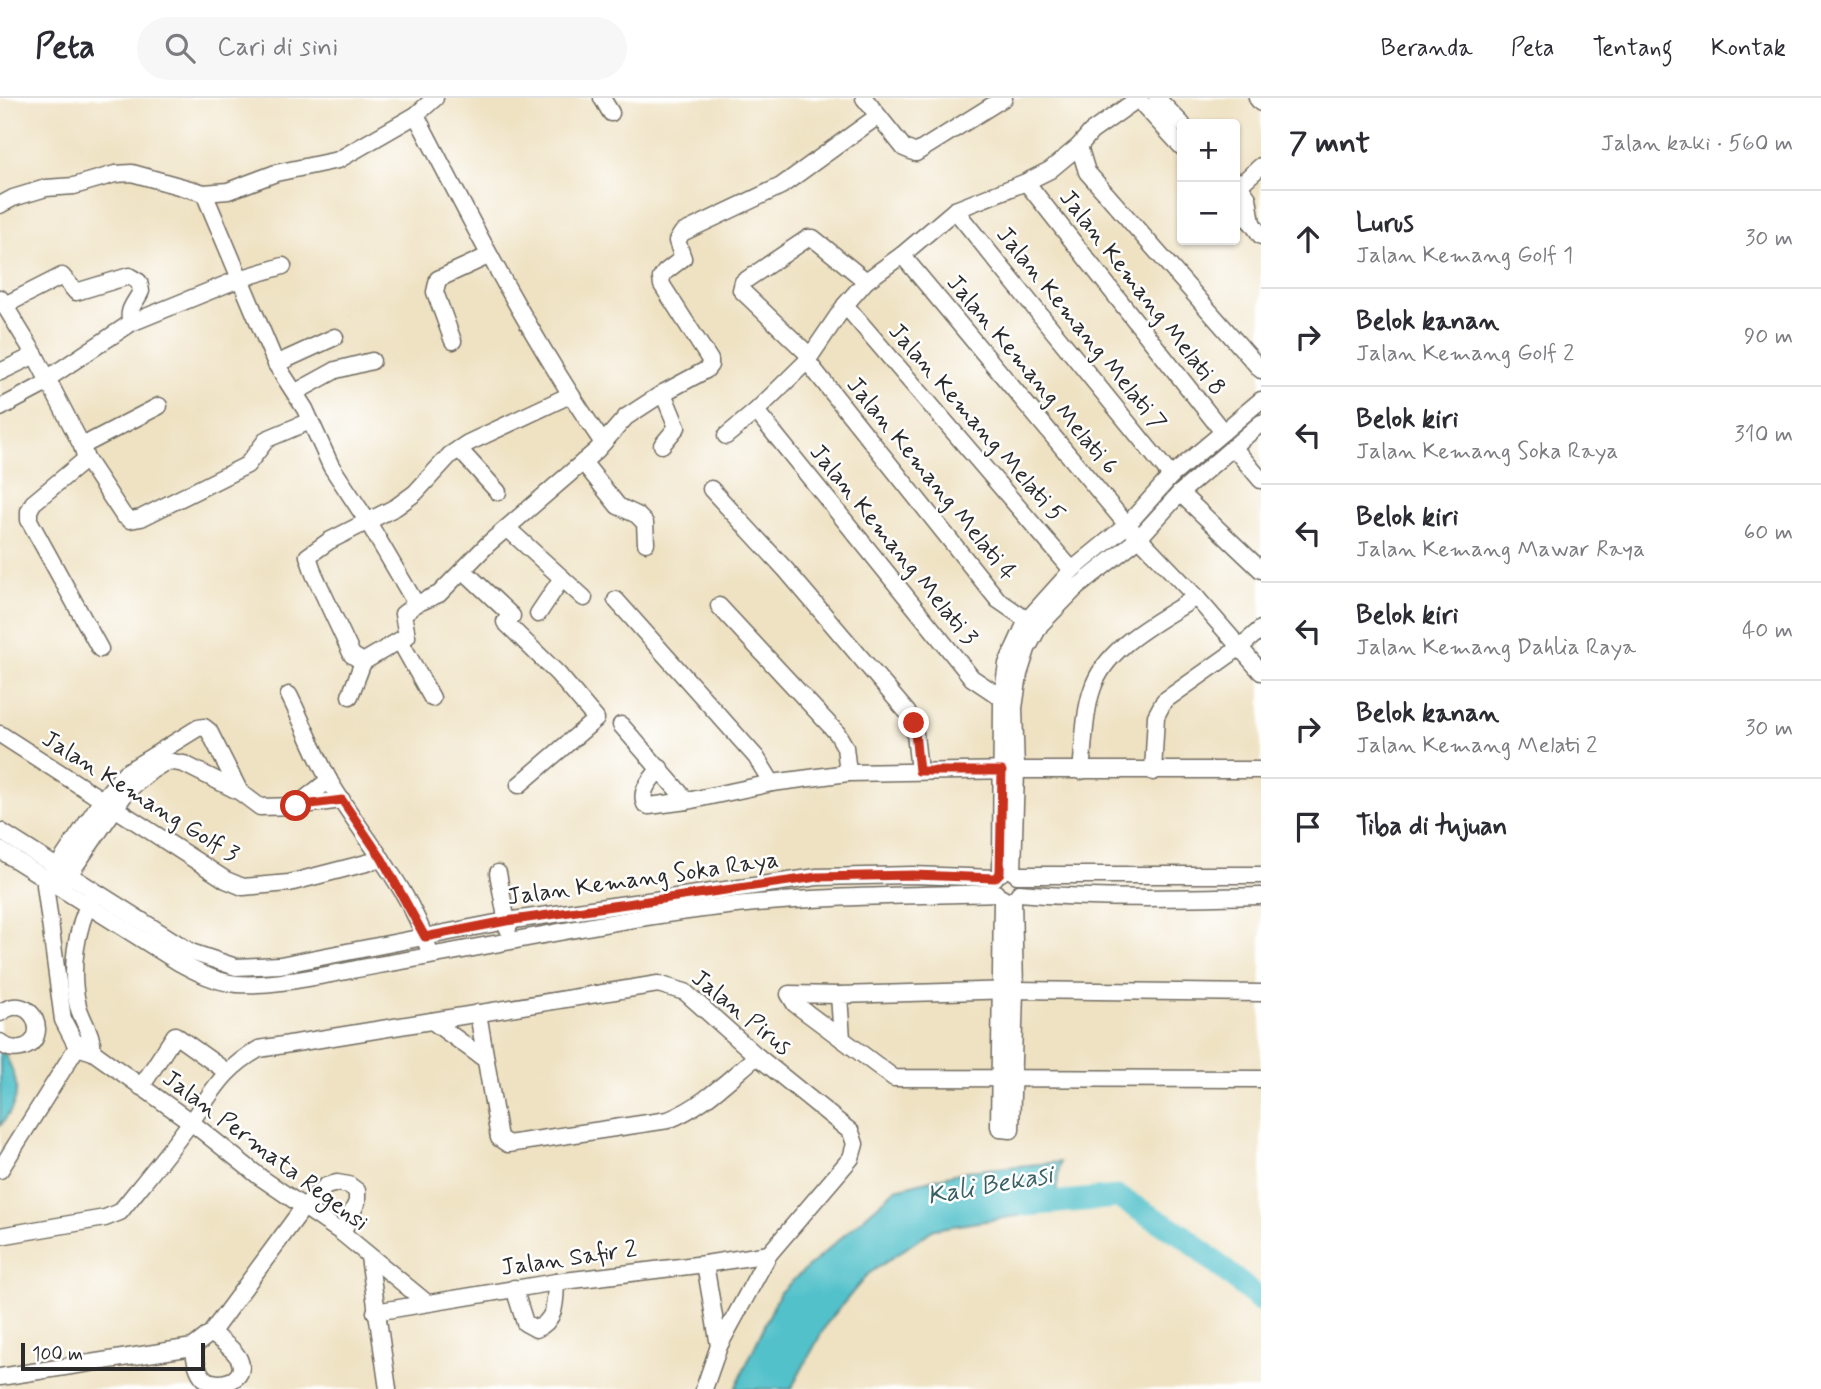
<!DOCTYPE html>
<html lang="id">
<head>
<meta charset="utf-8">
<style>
	:root { --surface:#fff; --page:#f7f7f7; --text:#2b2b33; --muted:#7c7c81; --line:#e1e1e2 }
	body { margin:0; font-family:Mynerve,sans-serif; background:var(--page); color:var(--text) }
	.controls { position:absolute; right:21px; top:21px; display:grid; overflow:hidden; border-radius:7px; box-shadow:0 2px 5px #0004 }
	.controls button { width:63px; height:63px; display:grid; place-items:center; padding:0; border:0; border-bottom:2px solid var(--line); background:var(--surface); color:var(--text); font:35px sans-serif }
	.scale { position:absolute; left:21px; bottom:18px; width:184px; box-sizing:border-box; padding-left:7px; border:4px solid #2b2b2b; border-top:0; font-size:19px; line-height:24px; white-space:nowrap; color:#2b2b2b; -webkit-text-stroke:5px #fff; paint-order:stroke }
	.stop { position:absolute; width:21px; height:21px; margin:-16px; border:5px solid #c8321e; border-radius:50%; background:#fff }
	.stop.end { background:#c8321e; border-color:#fff; box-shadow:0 2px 7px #0008 }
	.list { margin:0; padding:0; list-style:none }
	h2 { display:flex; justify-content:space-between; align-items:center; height:91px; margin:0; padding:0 28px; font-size:30px }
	h2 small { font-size:23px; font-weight:400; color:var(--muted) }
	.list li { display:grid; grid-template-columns:46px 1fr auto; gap:21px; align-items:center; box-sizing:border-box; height:98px; padding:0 28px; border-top:2px solid var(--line) }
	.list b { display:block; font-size:26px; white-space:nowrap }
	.list p { margin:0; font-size:23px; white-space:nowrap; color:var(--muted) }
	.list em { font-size:23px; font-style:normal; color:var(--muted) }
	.icon { flex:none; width:38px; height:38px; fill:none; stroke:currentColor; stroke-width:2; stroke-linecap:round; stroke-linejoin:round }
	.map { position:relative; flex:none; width:1261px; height:1291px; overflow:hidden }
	header { display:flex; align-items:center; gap:42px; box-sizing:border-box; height:98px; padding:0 35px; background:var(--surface); border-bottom:2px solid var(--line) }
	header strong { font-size:33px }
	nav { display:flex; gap:38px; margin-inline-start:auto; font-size:24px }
	.search { width:490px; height:63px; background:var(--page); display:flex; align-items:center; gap:18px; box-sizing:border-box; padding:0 24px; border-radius:38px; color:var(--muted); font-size:26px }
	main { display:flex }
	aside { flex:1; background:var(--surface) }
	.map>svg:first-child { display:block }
	.water { fill:#53c1ca; stroke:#3f767a; stroke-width:2 }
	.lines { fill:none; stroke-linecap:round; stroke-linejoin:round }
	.river { stroke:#53c1ca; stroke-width:23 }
	.minor-casing { stroke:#706b60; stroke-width:19 }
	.minor { stroke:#fff; stroke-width:16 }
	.route { stroke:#c8321e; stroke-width:9 }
	.labels { text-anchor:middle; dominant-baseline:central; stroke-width:5; stroke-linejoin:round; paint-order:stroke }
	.street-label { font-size:24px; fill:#2b2b2b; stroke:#fff }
	.water-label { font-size:26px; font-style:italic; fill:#396063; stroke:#fff }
</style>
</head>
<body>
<header>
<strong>Peta</strong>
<div class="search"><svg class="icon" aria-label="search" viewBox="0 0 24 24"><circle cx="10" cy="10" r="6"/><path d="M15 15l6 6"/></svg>Cari di sini</div>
<nav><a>Beranda</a><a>Peta</a><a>Tentang</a><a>Kontak</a></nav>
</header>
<main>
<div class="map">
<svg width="1261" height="1291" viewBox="0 0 1261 1291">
	<rect width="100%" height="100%" fill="#fff"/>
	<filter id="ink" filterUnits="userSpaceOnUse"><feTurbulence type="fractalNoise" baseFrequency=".0143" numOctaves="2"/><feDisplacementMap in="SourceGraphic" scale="14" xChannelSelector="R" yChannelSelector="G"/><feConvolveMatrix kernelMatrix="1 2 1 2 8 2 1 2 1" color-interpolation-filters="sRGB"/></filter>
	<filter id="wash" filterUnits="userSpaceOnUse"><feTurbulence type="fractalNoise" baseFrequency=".00686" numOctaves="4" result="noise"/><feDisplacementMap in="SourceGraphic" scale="28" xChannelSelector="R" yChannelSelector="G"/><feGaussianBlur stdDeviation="1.57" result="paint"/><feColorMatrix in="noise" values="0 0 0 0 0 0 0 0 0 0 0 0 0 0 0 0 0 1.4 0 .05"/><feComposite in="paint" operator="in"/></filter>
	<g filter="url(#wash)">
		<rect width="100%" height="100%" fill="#efe2c3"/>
		<g class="water">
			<path d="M0 948C18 978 25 999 0 1028Z"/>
			<polygon points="1060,1064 1054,1112 934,1131 867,1177 827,1225 791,1291 735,1291 780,1194 896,1091 966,1073"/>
		</g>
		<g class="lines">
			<polyline class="river" points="1026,1107 1118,1099 1184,1138 1261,1203"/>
		</g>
	</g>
	<g filter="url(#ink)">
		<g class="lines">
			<g class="minor-casing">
				<g id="minor">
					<polyline points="602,0 611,15"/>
					<polyline points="864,0 904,50 916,55 1004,0"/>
					<polyline points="1157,0 1182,26"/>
					<polyline points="1257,0 1261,5"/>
					<polyline points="1138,1 1182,49"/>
					<path d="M416 17C474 129 531 241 603 345"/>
					<polyline points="1079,48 1087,74 1261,272"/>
					<polyline points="1235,82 1248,100 1252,125"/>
					<polyline points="1026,84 1223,334"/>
					<polyline points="1235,91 1261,68"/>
					<polyline points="204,95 276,266 305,311 331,368 368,424 416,506"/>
					<polyline points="0,107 13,100 46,90 74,88 115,76 132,75 204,95 228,93 276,75 338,62 416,17 435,0"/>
					<polyline points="1235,109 1252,125 1261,138"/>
					<polyline points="955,112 1171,378"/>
					<polyline points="902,157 1127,427 1196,499 1261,574"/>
					<polyline points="0,200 35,257 82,348 86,361 123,417 130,422 141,420 247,367 267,341 310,323"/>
					<path d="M5 207 62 178 76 194 129 178 139 184 141 193C136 205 126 211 131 225"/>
					<polyline points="845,207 1072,472"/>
					<polyline points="453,243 435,194 438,181 488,158"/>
					<polyline points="810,258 741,192 743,184 808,140 813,140 866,183"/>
					<polyline points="807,263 998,502 1027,522"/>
					<polyline points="276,266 335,239"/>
					<polyline points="0,274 35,257"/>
					<polyline points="47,281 131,225 239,181 283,168"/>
					<polyline points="296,294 336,272 372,263"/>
					<polyline points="570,297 468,345 450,357 415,395 396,409 329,443 308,458 314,476 352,557 363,564 407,538 403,516 416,506 439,496 488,446 597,352 626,319 663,295 706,272 710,267 710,262 662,187 661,180 665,174 683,160 677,143 682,135 781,88 878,18"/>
					<polyline points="0,310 49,284"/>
					<polyline points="756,313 972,580 1002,600"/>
					<polyline points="726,338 756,313 807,263 845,207 866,183 902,157 955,112 1026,84 1050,72 1079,48 1091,34 1139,0"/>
					<polyline points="662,347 677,329 663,295"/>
					<polyline points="82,348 159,308"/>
					<polyline points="1233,349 1261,382"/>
					<polyline points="459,351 498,394"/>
					<polyline points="86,361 33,405 29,413 29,422 100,551"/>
					<polyline points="583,364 618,408 637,417 645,425 646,445"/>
					<polyline points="711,391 786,472 907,614 914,626 919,673"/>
					<polyline points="1180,395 1261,472"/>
					<polyline points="507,430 584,500"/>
					<polyline points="463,472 512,518 505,524 558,576 596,621 519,687"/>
					<polyline points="616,502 756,659 772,685"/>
					<polyline points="719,508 837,635 845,649 848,675"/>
					<polyline points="538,516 562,480"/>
					<polyline points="400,543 432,600"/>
					<path d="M289 597C303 625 315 656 330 684 362 738 409 789 428 849"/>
					<polyline points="350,598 363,564"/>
					<polyline points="621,627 687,703"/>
					<polyline points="0,636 226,782 243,789 289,785 382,761"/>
					<path d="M660 670C652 681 639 692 645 706L649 708 687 703 772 685 848 675 1016 672H1261"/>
					<path d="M1081 673C1084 648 1084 615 1092 592 1106 547 1160 523 1196 499"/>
					<polyline points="1153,674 1156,618 1164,603 1239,550 1261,531"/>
					<polyline points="240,694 209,633 204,629 198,630 125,675 102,702 45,787 63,922 77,949 93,954 191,1024 260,1079 342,1135 427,1205"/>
					<polyline points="296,708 329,682"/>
					<polyline points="0,733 191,854 236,869 280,867 506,823 817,779 913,777 995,780"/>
					<path d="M0 752 178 864C196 874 216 884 237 886 277 889 338 874 379 867 498 847 616 820 736 807 822 798 909 798 996 795"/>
					<polyline points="1013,774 1016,672 1014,610 1019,576 1027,551 1040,527 1076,490 1139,440 1180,395 1261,325"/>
					<polyline points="498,775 508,831"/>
					<polyline points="1001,775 1002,600 1007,566 1027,522 1072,472 1127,427 1171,378 1261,302"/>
					<polyline points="1017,777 1261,777"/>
					<polyline points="64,784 127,693 151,673 164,665 173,664 184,666 240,694 260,709 296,708 342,702"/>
					<path d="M1019 795C1100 802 1180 800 1261 798"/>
					<path d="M92 799C76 829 69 874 78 908 83 925 92 934 93 954"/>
					<polyline points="1002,800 999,1028 1000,1031 1011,1032 1015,892 1013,801"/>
					<polyline points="1261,895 1015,892 839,897 842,941 894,980 1261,981"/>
					<polyline points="839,897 789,896 795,906 842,941"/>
					<path d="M0 915C32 891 53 943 21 950 13 952 6 950 0 944"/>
					<path d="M478 915 499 1040 508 1046 668 1022C702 1009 729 981 757 958"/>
					<polyline points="432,923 486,962"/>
					<polyline points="141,989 175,937 227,974"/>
					<polyline points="0,1072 77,949 86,944"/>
					<path d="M0 1138 105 1120 120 1114C144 1084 168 1055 190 1025 214 992 223 971 259 951L658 886 685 894 757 958 851 1034 855 1046 851 1060 769 1156 719 1248 704 1291"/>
					<polyline points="369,1159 388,1291"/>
					<polyline points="705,1166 719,1248"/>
					<path d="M514 1190 525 1225 536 1231C557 1222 555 1203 556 1184"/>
					<polyline points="375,1214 556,1184 705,1166 769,1156"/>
					<path d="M193 1249C195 1258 196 1272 204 1280 217 1291 249 1283 239 1261 234 1251 220 1242 211 1235"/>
					<polyline points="0,1279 193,1249 211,1235 303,1110 326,1088 337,1085 349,1087 357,1093 357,1104 342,1135"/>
				</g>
			</g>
			<use href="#minor" class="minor"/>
		</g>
	</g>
	<g class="lines" filter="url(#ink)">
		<polyline class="route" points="296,708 342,702 382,761 425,839 506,823 817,779 913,777 995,780 1000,775 1002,673 919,673 914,625"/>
	</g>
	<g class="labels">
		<g class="street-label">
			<text transform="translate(1142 195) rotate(52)">Jalan Kemang Melati 8</text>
			<text transform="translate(1081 231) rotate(51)">Jalan Kemang Melati 7</text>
			<text transform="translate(1032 277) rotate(50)">Jalan Kemang Melati 6</text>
			<text transform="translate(976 325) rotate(49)">Jalan Kemang Melati 5</text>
			<text transform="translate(931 381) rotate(51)">Jalan Kemang Melati 4</text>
			<text transform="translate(893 447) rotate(51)">Jalan Kemang Melati 3</text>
			<text transform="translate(140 699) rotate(32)">Jalan Kemang Golf 3</text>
			<text transform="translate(643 781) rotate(-8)">Jalan Kemang Soka Raya</text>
			<text transform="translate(741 915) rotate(39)">Jalan Pirus</text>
			<text transform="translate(265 1053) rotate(37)">Jalan Permata Regensi</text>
			<text transform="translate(569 1161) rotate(-8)">Jalan Safir 2</text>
		</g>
		<g class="water-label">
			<text transform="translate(990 1088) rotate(-10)">Kali Bekasi</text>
		</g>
	</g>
</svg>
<div class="controls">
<button>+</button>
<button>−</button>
</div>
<div class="scale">100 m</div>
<div class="stop" style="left:296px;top:708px"></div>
<div class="stop end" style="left:914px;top:625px"></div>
</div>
<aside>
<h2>7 mnt<small>Jalan kaki · 560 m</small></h2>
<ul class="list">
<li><svg class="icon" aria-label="ahead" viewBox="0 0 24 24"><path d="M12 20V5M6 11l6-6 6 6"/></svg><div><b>Lurus</b><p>Jalan Kemang Golf 1</p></div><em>30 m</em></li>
<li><svg class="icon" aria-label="right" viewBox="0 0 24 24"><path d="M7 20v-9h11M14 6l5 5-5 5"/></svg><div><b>Belok kanan</b><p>Jalan Kemang Golf 2</p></div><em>90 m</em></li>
<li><svg class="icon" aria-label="left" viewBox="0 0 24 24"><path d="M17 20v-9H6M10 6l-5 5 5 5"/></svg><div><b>Belok kiri</b><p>Jalan Kemang Soka Raya</p></div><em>310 m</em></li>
<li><svg class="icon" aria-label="left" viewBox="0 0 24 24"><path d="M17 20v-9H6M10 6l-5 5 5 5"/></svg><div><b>Belok kiri</b><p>Jalan Kemang Mawar Raya</p></div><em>60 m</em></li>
<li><svg class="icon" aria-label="left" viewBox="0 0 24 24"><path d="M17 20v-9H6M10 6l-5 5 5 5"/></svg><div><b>Belok kiri</b><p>Jalan Kemang Dahlia Raya</p></div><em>40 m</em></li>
<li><svg class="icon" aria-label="right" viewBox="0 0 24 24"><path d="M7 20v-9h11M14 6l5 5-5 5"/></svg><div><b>Belok kanan</b><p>Jalan Kemang Melati 2</p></div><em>30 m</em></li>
<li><svg class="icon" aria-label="arrive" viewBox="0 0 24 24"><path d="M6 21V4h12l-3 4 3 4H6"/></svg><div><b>Tiba di tujuan</b></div></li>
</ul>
</aside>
</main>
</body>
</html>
